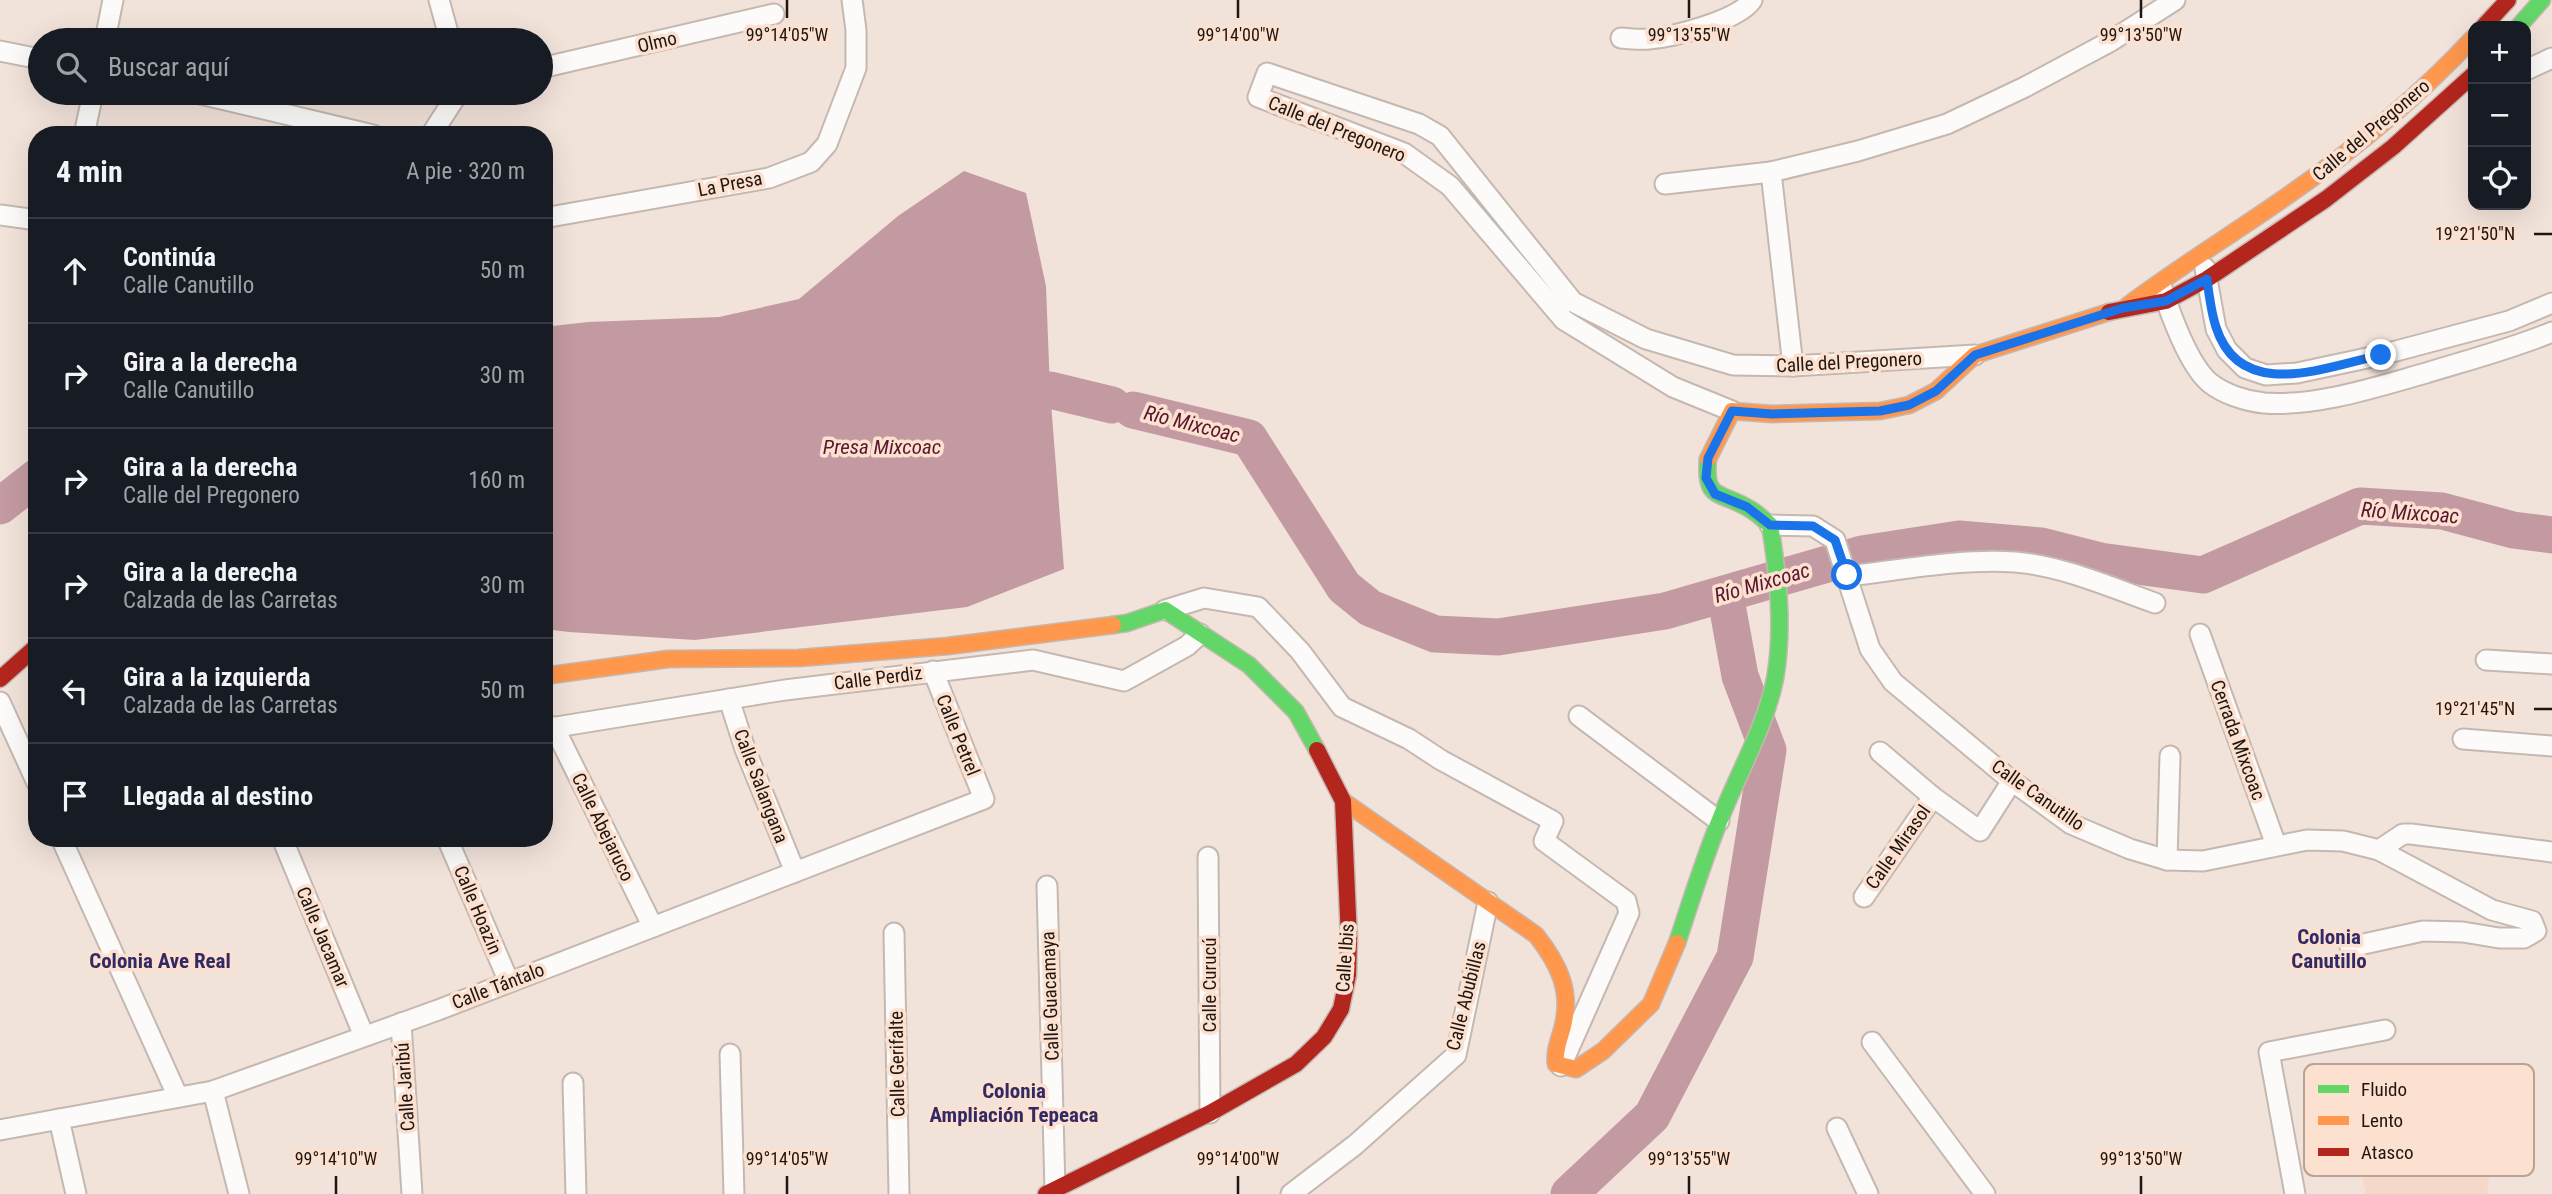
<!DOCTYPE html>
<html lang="es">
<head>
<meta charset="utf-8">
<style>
	:root { --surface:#171b24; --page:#242831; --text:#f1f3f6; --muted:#9ea1a6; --line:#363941 }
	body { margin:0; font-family:"Roboto Condensed",sans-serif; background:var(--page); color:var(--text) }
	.controls { position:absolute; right:21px; top:21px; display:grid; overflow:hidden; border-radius:14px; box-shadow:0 7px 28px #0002 }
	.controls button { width:63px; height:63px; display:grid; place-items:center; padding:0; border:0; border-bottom:2px solid var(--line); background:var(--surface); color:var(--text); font:35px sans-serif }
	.stop { position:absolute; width:21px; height:21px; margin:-16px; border:5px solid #1a73e8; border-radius:50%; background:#fff }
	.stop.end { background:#1a73e8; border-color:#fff; box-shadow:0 2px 7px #0008 }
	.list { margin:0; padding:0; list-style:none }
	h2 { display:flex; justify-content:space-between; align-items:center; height:91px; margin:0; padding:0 28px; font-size:30px }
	h2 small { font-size:23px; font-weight:400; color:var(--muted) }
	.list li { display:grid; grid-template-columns:46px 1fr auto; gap:21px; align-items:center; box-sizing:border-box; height:105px; padding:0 28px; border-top:2px solid var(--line) }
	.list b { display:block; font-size:26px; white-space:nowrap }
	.list p { margin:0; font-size:23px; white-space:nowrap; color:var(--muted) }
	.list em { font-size:23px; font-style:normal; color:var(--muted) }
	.icon { flex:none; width:38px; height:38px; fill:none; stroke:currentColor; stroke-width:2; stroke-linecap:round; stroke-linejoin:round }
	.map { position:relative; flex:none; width:2552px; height:1194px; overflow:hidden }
	.search { position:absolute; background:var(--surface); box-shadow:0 7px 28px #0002; left:28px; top:28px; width:525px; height:77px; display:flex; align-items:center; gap:18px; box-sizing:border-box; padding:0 24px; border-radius:38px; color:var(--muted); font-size:26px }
	.panel { position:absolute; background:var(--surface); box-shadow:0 7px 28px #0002; left:28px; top:126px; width:525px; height:721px; border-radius:28px }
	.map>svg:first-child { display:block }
	.built { fill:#f4d9ca }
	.water { fill:#c49aa2 }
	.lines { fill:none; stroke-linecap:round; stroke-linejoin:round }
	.river { stroke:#c49aa2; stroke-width:37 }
	.street-casing { stroke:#c4b8b1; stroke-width:23 }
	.fast-casing { stroke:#c4b8b1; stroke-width:19 }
	.slow-casing { stroke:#c4b8b1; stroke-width:19 }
	.jam-casing { stroke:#c4b8b1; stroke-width:19 }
	.street { stroke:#fdfbf9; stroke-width:19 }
	.fast { stroke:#63d668; stroke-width:16 }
	.slow { stroke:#ff974d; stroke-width:16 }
	.jam { stroke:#b3261e; stroke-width:16 }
	.route { stroke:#1a73e8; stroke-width:9 }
	.ticks { fill:none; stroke:#201610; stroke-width:2.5 }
	.labels { text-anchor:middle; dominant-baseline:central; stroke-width:7; stroke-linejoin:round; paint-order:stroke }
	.street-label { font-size:19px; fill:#201610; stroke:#fce0d0 }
	.water-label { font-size:21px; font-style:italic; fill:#58162f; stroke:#fce0d0 }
	.neighbourhood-label { font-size:21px; font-weight:bold; fill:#322a65; stroke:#fce0d0 }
	.key { fill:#fce0d0; stroke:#baa396; stroke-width:2 }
	.key-label { font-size:19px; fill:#201610 }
	.ticks-label { font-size:18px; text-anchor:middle; fill:#201610; stroke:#fce0d0; stroke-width:7; stroke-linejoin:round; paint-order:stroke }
</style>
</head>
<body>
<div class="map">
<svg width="2552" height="1194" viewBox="0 0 2552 1194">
	<rect width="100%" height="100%" fill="#f2e3da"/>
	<polygon class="built" points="2496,1117 2487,1194 2366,1194 2350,1129"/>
	<polygon class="water" points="964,171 1026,193 1046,286 1050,390 1064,569 967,607 695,640 569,632 544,629 544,327 588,322 719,317 799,299 898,216"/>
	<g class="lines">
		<g class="river">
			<polyline points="1050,390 1112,405"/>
			<polyline points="1133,410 1249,438 1344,587 1370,608 1435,634 1498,637 1665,611 1862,554 1959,539 2041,546 2100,561 2203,575 2360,506 2442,511 2513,530 2552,535"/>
			<polyline points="0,506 37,477"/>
			<polyline points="1569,1194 1652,1116 1735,957 1768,750 1740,676 1725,594"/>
		</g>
		<g class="street-casing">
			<g id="street">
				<polyline points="439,0 450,40"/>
				<path d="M1621 38C1630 39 1640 40 1649 39 1674 37 1739 20 1752 0"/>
				<polyline points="105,40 113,0"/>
				<polyline points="0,51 40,59"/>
				<polyline points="541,68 774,14"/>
				<polyline points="2526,70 2552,58"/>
				<polyline points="196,93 373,135"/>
				<polyline points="84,135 93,93"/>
				<polyline points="431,135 458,93"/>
				<polyline points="1771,172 1793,366"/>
				<polyline points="1665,184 1771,172 1858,151 1947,124 2025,87 2111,41 2175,0"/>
				<polyline points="0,215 37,220"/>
				<polyline points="544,218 769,178 811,162 827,144 856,68 856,30 852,0"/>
				<polyline points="2205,268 2216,329 2227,350 2245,368 2266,375 2297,373 2381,355 2509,321 2552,303"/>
				<path d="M2162 288C2170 313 2189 366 2210 383 2224 394 2245 401 2264 403 2316 407 2376 387 2426 373 2468 360 2511 349 2552 332"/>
				<polyline points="1732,411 1673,387 1564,320 1450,186 1404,153 1258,97 1267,73 1419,124 1440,136 1573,302 1646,339 1733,365 1793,366 1975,355"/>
				<polyline points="1770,525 1813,526 1835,540 1870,649 1893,682 2012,781 2071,824 2130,849 2167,860 2203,861 2307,840 2343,841 2379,850 2492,910 2532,921 2536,931 2524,938 2499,938 2463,932 2423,931 2350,947"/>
				<path d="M1848 576C1901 570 1962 558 2015 562 2063 566 2110 587 2155 603"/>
				<polyline points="1165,610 1204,598 1258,607 1300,651 1342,707 1409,739 1441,760 1553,821 1544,841 1626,901 1629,913 1561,1066"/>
				<polyline points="2200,634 2276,845"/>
				<polyline points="2486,660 2552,664"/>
				<polyline points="729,699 745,749 795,872"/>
				<polyline points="0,702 37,783"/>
				<polyline points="1579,716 1719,821"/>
				<polyline points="554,727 653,927"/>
				<polyline points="544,729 785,690 1033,660 1124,681 1187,646 1200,634"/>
				<polyline points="2463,739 2552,746"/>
				<polyline points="1880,752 1933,797 1980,831 2012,781"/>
				<polyline points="61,838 178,1097"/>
				<polyline points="282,838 364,1036"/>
				<polyline points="447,838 509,982"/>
				<polyline points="2379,850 2403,834 2411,834 2552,852"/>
				<polyline points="1208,857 1210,1113"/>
				<polyline points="2167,860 2170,756"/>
				<polyline points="1047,886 1055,1190"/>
				<polyline points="1864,897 1933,797"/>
				<polyline points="894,933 899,1194"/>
				<polyline points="401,1023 412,1194"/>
				<polyline points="1872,1042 1985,1194"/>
				<polyline points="730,1054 734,1194"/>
				<polyline points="573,1083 576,1194"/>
				<polyline points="213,1091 239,1194"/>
				<polyline points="59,1119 76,1194"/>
				<polyline points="1837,1128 1868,1194"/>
				<polyline points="0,1130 213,1091 438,1010 984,799 933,671"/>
				<polyline points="1291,1194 1355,1145 1456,1055 1488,902"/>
				<polyline points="2295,1194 2269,1052 2385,1030"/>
			</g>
		</g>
		<g class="fast-casing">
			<g id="fast">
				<polyline points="2519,26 2542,0"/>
				<polyline points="1113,625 1127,623 1165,610 1249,665 1296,712 1317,750"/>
				<path d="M1677 943C1691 901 1704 858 1721 817 1738 774 1766 725 1775 679 1784 628 1778 575 1770 525 1763 519 1756 512 1748 508 1720 491 1704 501 1708 459"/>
			</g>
		</g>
		<g class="slow-casing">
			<g id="slow">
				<path d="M2127 306C2180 266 2236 232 2290 194 2356 148 2418 97 2473 38"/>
				<polyline points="1708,459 1732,411 1772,414 1880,411 1909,405 1936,391 1975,355 2109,312"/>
				<polyline points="544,676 668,659 799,658 948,646 1113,625"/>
				<path d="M1343 801 1536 935C1558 963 1572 990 1563 1026 1560 1039 1554 1050 1556 1064L1576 1069 1603 1051 1651 1004 1677 943"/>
			</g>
		</g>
		<g class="jam-casing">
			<g id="jam">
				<polyline points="2484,26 2508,0"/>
				<polyline points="2109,312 2166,301 2207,279 2326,199 2393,147 2473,75"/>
				<polyline points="0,679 37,646"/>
				<polyline points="1046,1194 1210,1113 1296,1064 1324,1037 1341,1009 1348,975 1349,939 1343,801 1317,750"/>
			</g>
		</g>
		<use href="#street" class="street"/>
		<use href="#fast" class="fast"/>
		<use href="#slow" class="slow"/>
		<use href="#jam" class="jam"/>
	</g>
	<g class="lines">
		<path class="route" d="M1847 575 1835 540 1813 526 1770 525 1747 507 1715 494 1706 478 1708 458 1732 411 1772 414 1880 411 1909 405 1936 391 1975 355 2123 308 2166 301 2207 279C2209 295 2211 312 2216 327 2240 403 2326 367 2381 355"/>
	</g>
	<path class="ticks" d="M787 0V18M1238 0V18M1689 0V18M2141 0V18M2534 234H2552M2534 709H2552M336 1176V1194M787 1176V1194M1238 1176V1194M1689 1176V1194M2141 1176V1194"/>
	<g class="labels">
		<g class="street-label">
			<text transform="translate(657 42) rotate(-13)">Olmo</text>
			<text transform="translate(1337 129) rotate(22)">Calle del Pregonero</text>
			<text transform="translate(2371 130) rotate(-40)">Calle del Pregonero</text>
			<text transform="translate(730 184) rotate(-11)">La Presa</text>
			<text transform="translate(1849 362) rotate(-3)">Calle del Pregonero</text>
			<text transform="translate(878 678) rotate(-7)">Calle Perdiz</text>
			<text transform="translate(958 735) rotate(68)">Calle Petrel</text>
			<text transform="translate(2238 740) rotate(70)">Cerrada Mixcoac</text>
			<text transform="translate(761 786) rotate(69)">Calle Salangana</text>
			<text transform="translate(2038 795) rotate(35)">Calle Canutillo</text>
			<text transform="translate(603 827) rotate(64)">Calle Abejaruco</text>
			<text transform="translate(1898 847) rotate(-55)">Calle Mirasol</text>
			<text transform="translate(478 910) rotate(67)">Calle Hoazin</text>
			<text transform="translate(323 937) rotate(67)">Calle Jacamar</text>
			<text transform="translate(1345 958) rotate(-86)">Calle Ibis</text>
			<text transform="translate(1209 985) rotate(-90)">Calle Curucú</text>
			<text transform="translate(498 986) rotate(-21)">Calle Tántalo</text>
			<text transform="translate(1050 996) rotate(-92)">Calle Guacamaya</text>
			<text transform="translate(1466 996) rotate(-76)">Calle Abubillas</text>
			<text transform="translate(897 1064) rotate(-91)">Calle Gerifalte</text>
			<text transform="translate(405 1087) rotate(-94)">Calle Jaribú</text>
		</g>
		<g class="water-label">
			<text transform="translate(1192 424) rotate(14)">Río Mixcoac</text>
			<text x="882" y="447">Presa Mixcoac</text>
			<text transform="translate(2410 513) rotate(4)">Río Mixcoac</text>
			<text transform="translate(1762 583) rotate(-16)">Río Mixcoac</text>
		</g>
		<g class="neighbourhood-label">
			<text x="2329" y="937">Colonia<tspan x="2329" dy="24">Canutillo</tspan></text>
			<text x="160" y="961">Colonia Ave Real</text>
			<text x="1014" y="1091">Colonia<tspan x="1014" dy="24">Ampliación Tepeaca</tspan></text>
		</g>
	</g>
	<rect x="2304" y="1064" width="230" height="112" rx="10" class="key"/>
	<rect x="2318" y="1085" width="31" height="8" fill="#63d668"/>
	<rect x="2318" y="1116" width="31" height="9" fill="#ff974d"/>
	<rect x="2318" y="1148" width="31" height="8" fill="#b3261e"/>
	<g class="key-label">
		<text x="2361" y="1096">Fluido</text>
		<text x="2361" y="1127">Lento</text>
		<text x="2361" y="1159">Atasco</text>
	</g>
	<g class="ticks-label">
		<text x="787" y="41">99°14'05"W</text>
		<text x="1238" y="41">99°14'00"W</text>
		<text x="1689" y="41">99°13'55"W</text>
		<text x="2141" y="41">99°13'50"W</text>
		<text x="2475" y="240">19°21'50"N</text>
		<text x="2475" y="715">19°21'45"N</text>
		<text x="336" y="1165">99°14'10"W</text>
		<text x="787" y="1165">99°14'05"W</text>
		<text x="1238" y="1165">99°14'00"W</text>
		<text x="1689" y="1165">99°13'55"W</text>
		<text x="2141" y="1165">99°13'50"W</text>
	</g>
</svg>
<div class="controls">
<button>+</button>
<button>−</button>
<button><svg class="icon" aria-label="locate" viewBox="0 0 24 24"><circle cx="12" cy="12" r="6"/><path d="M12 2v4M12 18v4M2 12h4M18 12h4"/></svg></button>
</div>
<div class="stop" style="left:1847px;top:575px"></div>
<div class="stop end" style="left:2381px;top:355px"></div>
<div class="search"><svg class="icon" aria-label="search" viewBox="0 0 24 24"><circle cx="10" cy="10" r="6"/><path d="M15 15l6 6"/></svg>Buscar aquí</div>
<section class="panel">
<h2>4 min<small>A pie · 320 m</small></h2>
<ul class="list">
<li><svg class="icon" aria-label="ahead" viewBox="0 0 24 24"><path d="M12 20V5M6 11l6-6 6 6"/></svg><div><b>Continúa</b><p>Calle Canutillo</p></div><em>50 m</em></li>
<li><svg class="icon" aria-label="right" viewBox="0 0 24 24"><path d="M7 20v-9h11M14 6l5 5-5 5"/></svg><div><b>Gira a la derecha</b><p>Calle Canutillo</p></div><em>30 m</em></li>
<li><svg class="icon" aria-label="right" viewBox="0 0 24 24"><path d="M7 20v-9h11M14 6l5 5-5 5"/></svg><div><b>Gira a la derecha</b><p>Calle del Pregonero</p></div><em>160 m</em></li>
<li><svg class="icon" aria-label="right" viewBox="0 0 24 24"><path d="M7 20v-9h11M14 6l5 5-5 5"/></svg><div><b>Gira a la derecha</b><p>Calzada de las Carretas</p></div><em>30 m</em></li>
<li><svg class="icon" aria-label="left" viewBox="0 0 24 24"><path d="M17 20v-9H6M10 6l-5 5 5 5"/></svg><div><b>Gira a la izquierda</b><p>Calzada de las Carretas</p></div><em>50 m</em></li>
<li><svg class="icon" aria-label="arrive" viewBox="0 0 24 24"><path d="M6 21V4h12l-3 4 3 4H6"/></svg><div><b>Llegada al destino</b></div></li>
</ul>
</section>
</div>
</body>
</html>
